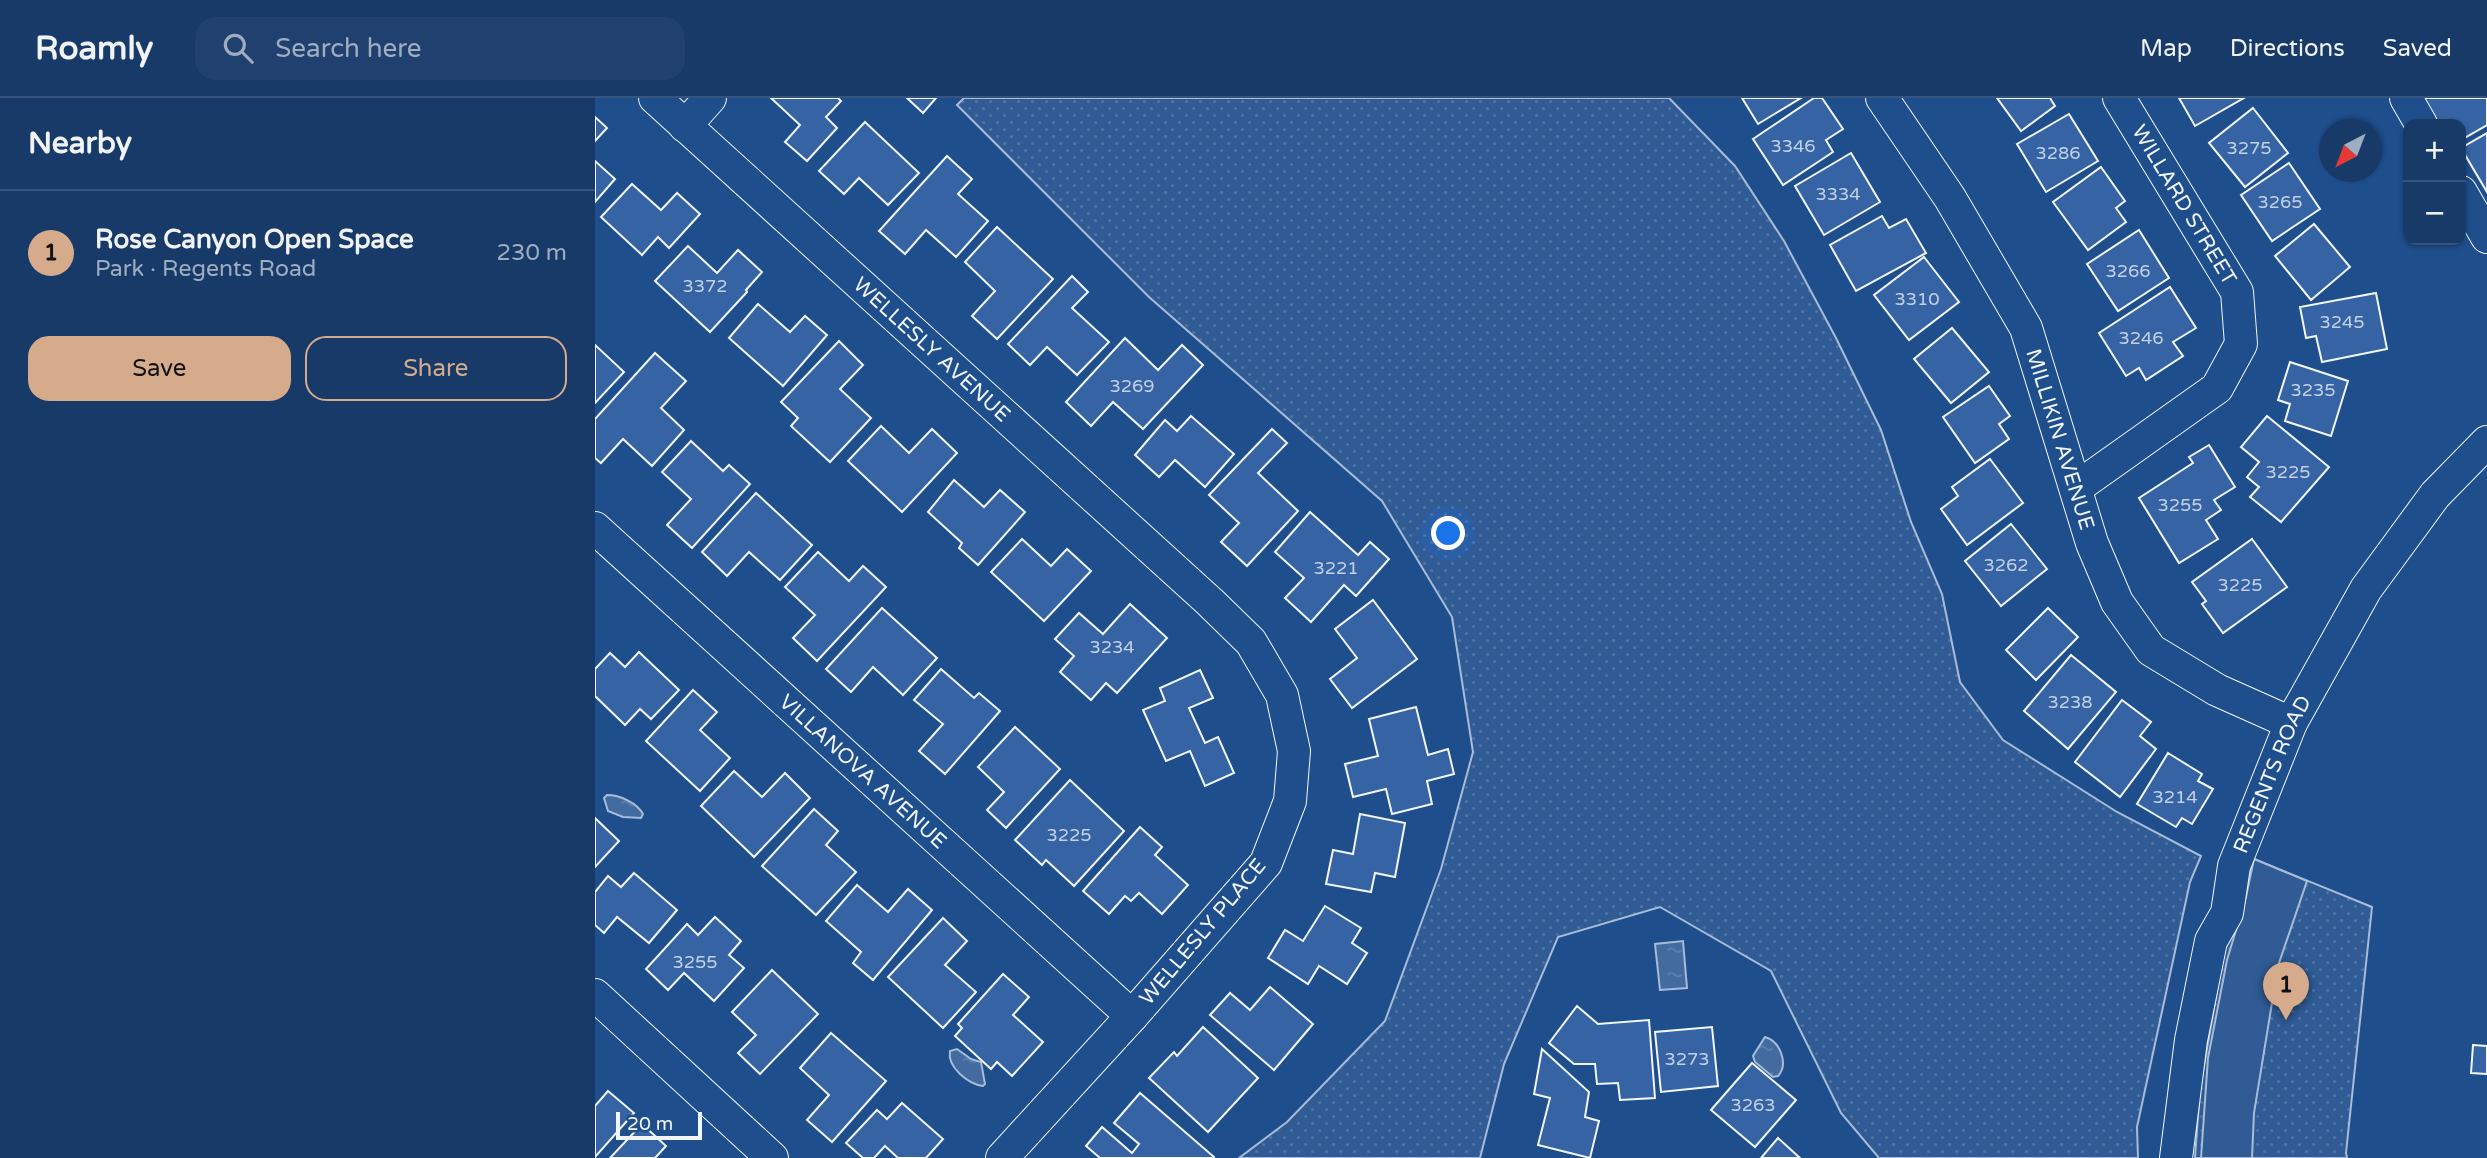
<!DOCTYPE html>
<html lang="en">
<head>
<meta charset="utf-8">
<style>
	:root { --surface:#173a69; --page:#20416f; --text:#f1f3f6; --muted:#9eadc0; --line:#36547d; --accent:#d6ab8b }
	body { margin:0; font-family:"Varela Round",sans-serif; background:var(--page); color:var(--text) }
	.controls { position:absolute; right:21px; top:21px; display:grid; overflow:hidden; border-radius:14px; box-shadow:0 2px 5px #0004 }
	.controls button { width:63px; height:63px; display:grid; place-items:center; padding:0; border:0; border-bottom:2px solid var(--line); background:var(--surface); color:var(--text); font:35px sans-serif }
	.compass { position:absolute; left:1724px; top:21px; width:63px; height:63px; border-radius:50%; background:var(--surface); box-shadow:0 2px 5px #0004; rotate:222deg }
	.scale { position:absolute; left:21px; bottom:18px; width:86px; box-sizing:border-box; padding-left:7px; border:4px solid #f2f6ff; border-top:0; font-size:19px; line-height:24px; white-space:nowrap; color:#f2f6ff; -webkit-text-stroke:5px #1f4e8c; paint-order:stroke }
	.you { position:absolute; left:854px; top:436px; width:24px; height:24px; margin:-18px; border:5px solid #fff; border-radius:50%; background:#1a73e8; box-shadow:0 0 0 10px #1a73e833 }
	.badge { display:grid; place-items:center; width:46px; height:46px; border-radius:50%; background:var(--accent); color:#111; font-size:23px; font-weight:700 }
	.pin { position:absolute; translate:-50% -58px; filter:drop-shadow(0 2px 4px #0008) }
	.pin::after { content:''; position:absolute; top:37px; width:24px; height:21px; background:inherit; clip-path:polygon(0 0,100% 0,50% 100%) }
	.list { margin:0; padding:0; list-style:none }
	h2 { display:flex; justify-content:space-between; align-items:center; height:91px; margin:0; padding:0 28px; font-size:30px }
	h2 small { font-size:23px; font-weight:400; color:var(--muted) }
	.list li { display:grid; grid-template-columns:46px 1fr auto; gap:21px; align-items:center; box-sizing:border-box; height:126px; padding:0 28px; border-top:2px solid var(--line) }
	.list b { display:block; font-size:26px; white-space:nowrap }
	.list p { margin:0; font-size:23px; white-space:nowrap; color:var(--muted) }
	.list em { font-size:23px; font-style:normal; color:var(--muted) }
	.actions { display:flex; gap:14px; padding:21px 28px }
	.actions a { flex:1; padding:16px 0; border:2px solid var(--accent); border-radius:21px; text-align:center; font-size:24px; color:var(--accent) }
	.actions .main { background:var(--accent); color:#111 }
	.icon { flex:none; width:38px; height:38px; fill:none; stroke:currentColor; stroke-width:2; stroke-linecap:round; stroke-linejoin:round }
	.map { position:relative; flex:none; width:1892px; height:1060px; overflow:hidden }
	header { display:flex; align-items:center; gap:42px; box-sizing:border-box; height:98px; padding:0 35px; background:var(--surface); border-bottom:2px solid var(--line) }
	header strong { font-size:33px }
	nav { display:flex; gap:38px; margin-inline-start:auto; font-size:24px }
	.search { width:490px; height:63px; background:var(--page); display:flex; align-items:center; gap:18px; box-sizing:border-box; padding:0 24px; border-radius:21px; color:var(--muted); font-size:26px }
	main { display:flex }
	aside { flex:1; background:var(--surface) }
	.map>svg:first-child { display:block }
	.grass { fill:url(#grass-dots); stroke:#a8bbd7; stroke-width:2 }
	.built { fill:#305b95; stroke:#a8bbd7; stroke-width:2 }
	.water { fill:url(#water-ripples); stroke:#a8bbd7; stroke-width:2 }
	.building { fill:#3563a3; stroke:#f2f6ff; stroke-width:2 }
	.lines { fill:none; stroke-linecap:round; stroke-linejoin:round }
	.minor-casing { stroke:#f2f6ff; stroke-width:34 }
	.minor { stroke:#1f4e8c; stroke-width:32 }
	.labels { text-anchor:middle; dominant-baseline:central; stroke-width:5; stroke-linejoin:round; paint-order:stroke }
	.number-label { font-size:18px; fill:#c3d1e8 }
	.street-label { font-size:21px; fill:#f2f6ff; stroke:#1f4e8c }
</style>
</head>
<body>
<header>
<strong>Roamly</strong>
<div class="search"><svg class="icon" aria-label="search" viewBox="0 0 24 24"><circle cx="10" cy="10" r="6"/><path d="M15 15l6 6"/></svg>Search here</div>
<nav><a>Map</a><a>Directions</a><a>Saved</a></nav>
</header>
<main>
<aside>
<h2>Nearby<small></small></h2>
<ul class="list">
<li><span class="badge">1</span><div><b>Rose Canyon Open Space</b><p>Park · Regents Road</p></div><em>230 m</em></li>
</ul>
<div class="actions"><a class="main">Save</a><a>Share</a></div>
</aside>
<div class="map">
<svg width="1892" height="1060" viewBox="0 0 1892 1060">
	<defs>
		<pattern id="grass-dots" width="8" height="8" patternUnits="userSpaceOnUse" patternTransform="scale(1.75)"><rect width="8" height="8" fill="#305b95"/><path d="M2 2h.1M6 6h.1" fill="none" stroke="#4e73a5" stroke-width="1.8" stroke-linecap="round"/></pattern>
		<pattern id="water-ripples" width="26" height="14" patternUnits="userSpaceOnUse" patternTransform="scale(1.75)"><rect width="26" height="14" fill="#446ba0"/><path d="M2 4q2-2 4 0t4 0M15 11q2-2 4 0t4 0" fill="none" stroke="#5f81ae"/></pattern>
	</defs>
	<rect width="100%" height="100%" fill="#1f4e8c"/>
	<g class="grass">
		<polygon points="369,0 1074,0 1140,68 1189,143 1241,240 1286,332 1316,424 1347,496 1365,584 1408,642 1522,714 1606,758 1595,784 1542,1029 1543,1060 1284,1060 1246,1015 1176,873 1065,809 963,839 909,966 885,1060 644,1060 692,1024 790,923 846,771 878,654 857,519 787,403 554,199 362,7"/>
		<polygon points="1659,761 1777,809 1751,1055 1752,1060 1600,1060 1605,991 1629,853"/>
	</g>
	<polygon class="built" points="1659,761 1712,783 1683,868 1659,1015 1657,1060 1606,1060 1613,960 1632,862 1651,799"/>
	<g class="water">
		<path d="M12 697C25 697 42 705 48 716L46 720 28 719 13 713 9 700Z"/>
		<polygon points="1088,843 1092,890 1065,892 1060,846"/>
		<path d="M1170 939C1185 943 1194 966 1183 978L1178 979 1160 964 1158 958Z"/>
		<path d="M362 951 376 961 386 964 390 986 388 988C373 986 352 969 355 953Z"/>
	</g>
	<g class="building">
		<polygon points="176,0 243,0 246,3 231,19 242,30 212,63 190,44 205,27"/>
		<polygon points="312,0 341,0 328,15"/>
		<polygon points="1147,0 1206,0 1163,26"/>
		<polygon points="1219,0 1227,0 1248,31 1231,42 1238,54 1188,87 1158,41"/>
		<polygon points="1402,0 1455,0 1460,8 1426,33"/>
		<polygon points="1584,0 1649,0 1600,28"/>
		<polygon points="1827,0 1892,0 1892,27 1866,42 1866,26 1842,26"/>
		<polygon points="1658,10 1693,55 1650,89 1614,45"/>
		<polygon points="1474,16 1503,63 1451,94 1422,46"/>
		<polygon points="0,19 12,30 0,43"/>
		<polygon points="270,24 324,75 293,107 264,80 249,96 224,73"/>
		<polygon points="1892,35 1892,94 1866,50"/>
		<polygon points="1256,55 1285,104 1229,137 1200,88"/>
		<polygon points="352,58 377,81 363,96 393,123 361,159 331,132 310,156 284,133"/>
		<polygon points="0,63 20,81 0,104"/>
		<polygon points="1694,65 1725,111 1677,143 1646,97"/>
		<polygon points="1506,69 1530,103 1521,110 1531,124 1493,152 1458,104"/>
		<polygon points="37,86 66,112 82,95 105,116 74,150 63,139 47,157 6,119"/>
		<polygon points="1287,118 1294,130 1311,121 1331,155 1261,193 1235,147"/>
		<polygon points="1719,126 1755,169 1716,202 1680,158"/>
		<polygon points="402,129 458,181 402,241 377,218 400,193 370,164"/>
		<polygon points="1544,132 1574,180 1523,213 1492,166"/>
		<polygon points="93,148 122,175 143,152 167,174 151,192 152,194 115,234 60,183"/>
		<polygon points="1329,159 1364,204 1314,242 1279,197"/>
		<polygon points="477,178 493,194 477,210 514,244 482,277 452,249 435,267 413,246"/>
		<polygon points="1575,189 1601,230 1578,244 1588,258 1551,282 1544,270 1531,278 1504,235"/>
		<polygon points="1781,195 1792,251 1727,264 1721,238 1711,240 1705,209"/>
		<polygon points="163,206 195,234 210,218 232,237 188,288 134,240"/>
		<polygon points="1357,230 1394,274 1356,305 1319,261"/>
		<polygon points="530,240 563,272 587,247 608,267 548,331 518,304 496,328 471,304"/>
		<polygon points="244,243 268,267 245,291 276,320 235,364 196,328 203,320 186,304"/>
		<polygon points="0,247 29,274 0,305"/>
		<polygon points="60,255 91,283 66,310 89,332 57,368 28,341 6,365 0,360 0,321"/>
		<polygon points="1695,264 1753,283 1736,338 1690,323 1695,306 1683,302"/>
		<polygon points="1394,288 1415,318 1404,326 1414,341 1380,365 1348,319"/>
		<polygon points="596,318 639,356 610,389 580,362 564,379 540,357 570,322 582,333"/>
		<polygon points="1672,318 1734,369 1686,424 1655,399 1664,389 1652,379 1664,364 1646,349"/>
		<polygon points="286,328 314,355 337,331 362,355 307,414 253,363"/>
		<polygon points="677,331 692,345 663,375 703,413 652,468 626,444 644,425 614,397"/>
		<polygon points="96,343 128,373 134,367 155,386 97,450 72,427 96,401 67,374"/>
		<polygon points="1614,347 1640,389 1619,402 1626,412 1611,422 1623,441 1584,465 1544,400 1598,365 1594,359"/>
		<polygon points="1395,361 1428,405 1372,447 1346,411 1363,398 1357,389"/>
		<polygon points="359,382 389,409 405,392 430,414 383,467 364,450 367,445 333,414"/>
		<polygon points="161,395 217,447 185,482 154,454 132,478 107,454"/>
		<polygon points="715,414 763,457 775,444 794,461 761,498 749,487 716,524 690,500 709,480 680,454"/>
		<polygon points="1416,426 1452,471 1406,508 1370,463"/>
		<polygon points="427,441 456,468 472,451 496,473 449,523 396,474"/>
		<polygon points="1657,441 1692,489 1628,535 1607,506 1611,503 1597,484"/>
		<polygon points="223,454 254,483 268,468 291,489 222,563 198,540 220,517 190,489"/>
		<polygon points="778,502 822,561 757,610 735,581 762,560 740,531"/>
		<polygon points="535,506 572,540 522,595 511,585 496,602 465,574 479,558 460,541 484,515 508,536"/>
		<polygon points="287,510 342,560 308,597 278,569 256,594 231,571"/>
		<polygon points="1453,510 1483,539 1441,582 1411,552"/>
		<polygon points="44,554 84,592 56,621 45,611 30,627 0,598 0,571 15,555 30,569"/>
		<polygon points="1476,557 1521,594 1473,651 1429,613"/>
		<polygon points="346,571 379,600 384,595 405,613 350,676 324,653 348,626 319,602"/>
		<polygon points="605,572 618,600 594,610 610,645 623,639 639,675 610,688 595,653 571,663 548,612 570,603 565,590"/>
		<polygon points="98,592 122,614 105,632 135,660 105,693 51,643"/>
		<polygon points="1527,602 1556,624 1545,638 1561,651 1525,699 1480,664"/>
		<polygon points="821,609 833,657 853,651 859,676 832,683 837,706 797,716 791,691 758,699 750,666 783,658 774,621"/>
		<polygon points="420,629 465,671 411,730 392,712 409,694 383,669"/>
		<polygon points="1573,655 1607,676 1603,683 1618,691 1597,726 1587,720 1581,729 1542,706"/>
		<polygon points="139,673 167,699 190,675 215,700 159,759 106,708"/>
		<polygon points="475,682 529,733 479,788 451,762 447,767 420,742"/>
		<polygon points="219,711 243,733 231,747 261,774 221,817 167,768"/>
		<polygon points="765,716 810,725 800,779 780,775 776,794 731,786 738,752 758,756"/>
		<polygon points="0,720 24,743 0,769"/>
		<polygon points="545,729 567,749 560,757 593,787 567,816 544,795 536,803 530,798 514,816 488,793"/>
		<polygon points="39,775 82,812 54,845 22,819 9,835 0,827 0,794 13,778 26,789"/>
		<polygon points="262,787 293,814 313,791 337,812 278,882 258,865 266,854 231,823"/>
		<polygon points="730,808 766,830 757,845 772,855 752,886 724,868 713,886 673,860 690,832 708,843"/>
		<polygon points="120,819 146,843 134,857 149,870 119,903 89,875 73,892 51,871 92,826 103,837"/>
		<polygon points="348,820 372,843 350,867 381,894 348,930 293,879"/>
		<polygon points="177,872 223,916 165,976 143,955 161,937 137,914"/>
		<polygon points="408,876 434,899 418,917 448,944 417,978 402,964 396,971 360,938 367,930 363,926"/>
		<polygon points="675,889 718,926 679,972 615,917 635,895 655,912"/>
		<polygon points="982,908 1003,926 1054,922 1060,1000 1025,1002 1023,985 1002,986 1000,966 979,966 954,945"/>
		<polygon points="608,929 663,980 613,1034 554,980 579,954 582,958"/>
		<polygon points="1117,929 1123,988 1066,994 1060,934"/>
		<polygon points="236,935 291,983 237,1044 212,1022 234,997 205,970"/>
		<polygon points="1878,947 1892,948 1892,976 1876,975"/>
		<polygon points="947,951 994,994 990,1019 1004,1023 995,1060 943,1047 955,1000 939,996"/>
		<polygon points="1157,965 1201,1002 1160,1049 1116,1012"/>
		<polygon points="13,993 39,1015 0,1059 0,1008"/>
		<polygon points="545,995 619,1059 618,1060 505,1060 491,1048 507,1029 537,1055 544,1046 519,1025"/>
		<polygon points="307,1005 348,1041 331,1060 303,1060 290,1048 279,1060 268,1060 251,1045 282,1012 292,1021"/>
		<polygon points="47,1026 71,1048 60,1060 15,1060"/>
		<polygon points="1183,1040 1205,1060 1166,1060"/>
	</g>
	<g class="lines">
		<g class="minor-casing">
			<g id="minor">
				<path id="s1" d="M60 0 615 504 656 544 687 597 699 653 695 703 671 765 537 918 407 1060"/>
				<path id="s2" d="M1287 0 1355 100 1431 230 1497 445 1522 504 1556 552 1622 592 1696 625"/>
				<polyline points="1811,0 1826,26"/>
				<polyline points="90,28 115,0"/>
				<polyline points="1866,94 1892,139"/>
				<polyline points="1481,390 1622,290 1646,246 1642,194 1524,0"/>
				<path id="s3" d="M0 430 537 918"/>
				<polyline points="0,897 177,1060"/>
				<path id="s4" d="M1581 1060 1596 942 1616 843 1632 815 1639 768 1696 625 1771 491 1840 397 1892 344"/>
			</g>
		</g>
		<use href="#minor" class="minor"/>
	</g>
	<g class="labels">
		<g class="number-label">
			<text x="1198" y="48">3346</text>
			<text x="1654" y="50">3275</text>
			<text x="1463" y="55">3286</text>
			<text x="1243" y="96">3334</text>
			<text x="1685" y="104">3265</text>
			<text x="1533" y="173">3266</text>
			<text x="110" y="188">3372</text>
			<text x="1322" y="201">3310</text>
			<text x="1747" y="224">3245</text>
			<text x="1546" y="240">3246</text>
			<text x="537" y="288">3269</text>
			<text x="1718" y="292">3235</text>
			<text x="1693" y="374">3225</text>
			<text x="1585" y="407">3255</text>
			<text x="1411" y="467">3262</text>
			<text x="741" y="470">3221</text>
			<text x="1645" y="487">3225</text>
			<text x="517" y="549">3234</text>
			<text x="1475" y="604">3238</text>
			<text x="1580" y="699">3214</text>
			<text x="474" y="737">3225</text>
			<text x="100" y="864">3255</text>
			<text x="1092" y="961">3273</text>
			<text x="1158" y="1007">3263</text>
		</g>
		<g class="street-label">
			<text transform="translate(1589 107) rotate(59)">WILLARD STREET</text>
			<text stroke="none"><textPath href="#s1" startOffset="374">WELLESLY AVENUE</textPath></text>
			<text stroke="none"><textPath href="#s2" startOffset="388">MILLIKIN AVENUE</textPath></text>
			<text stroke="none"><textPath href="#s3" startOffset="362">VILLANOVA AVENUE</textPath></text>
			<text stroke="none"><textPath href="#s4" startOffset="399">REGENTS ROAD</textPath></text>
			<text transform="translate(608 834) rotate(-50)">WELLESLY PLACE</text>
		</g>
	</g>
</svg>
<div class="controls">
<button>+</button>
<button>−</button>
</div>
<svg class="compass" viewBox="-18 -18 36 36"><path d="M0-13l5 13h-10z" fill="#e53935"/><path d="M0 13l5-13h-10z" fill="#9eadc0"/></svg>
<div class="scale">20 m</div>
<div class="you"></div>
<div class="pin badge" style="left:1691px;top:922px">1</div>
</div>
</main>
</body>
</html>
